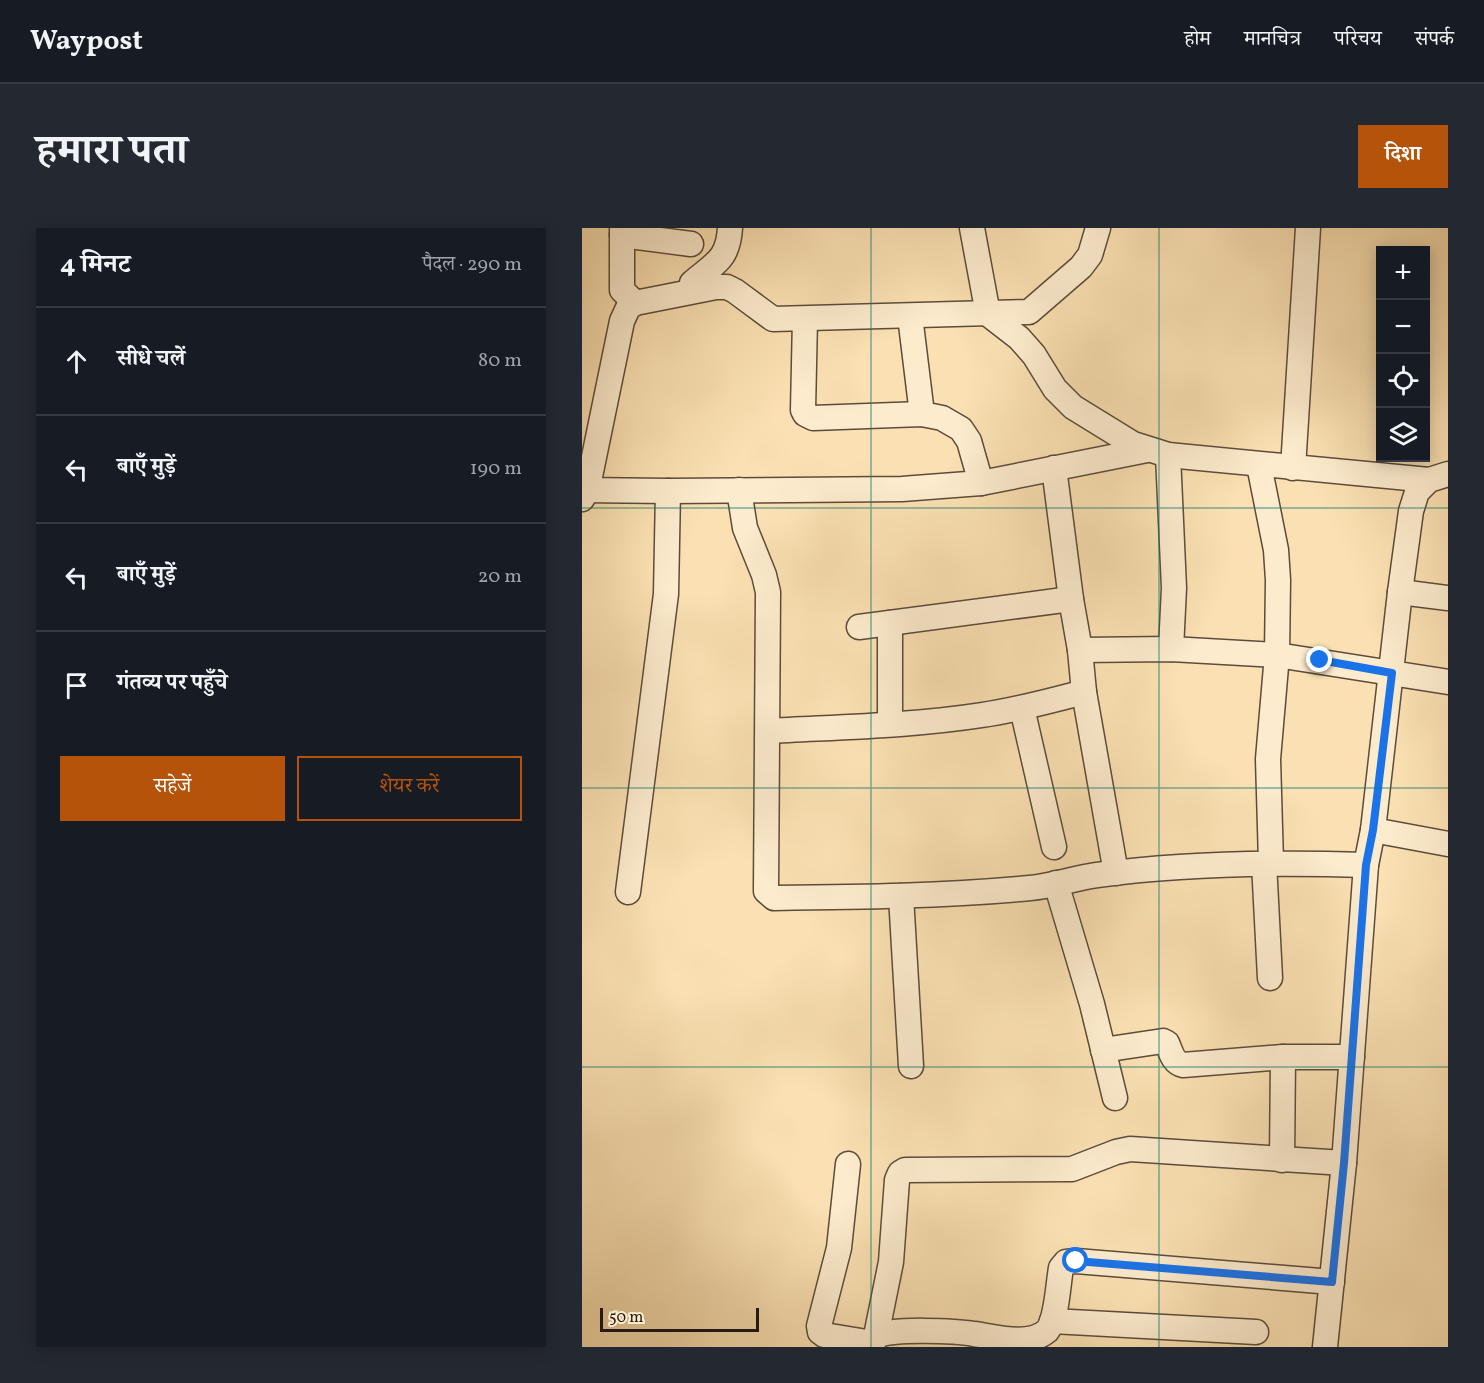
<!DOCTYPE html>
<html lang="hi">
<head>
<meta charset="utf-8">
<style>
	:root { --surface:#171b24; --page:#242831; --text:#f1f3f6; --muted:#9ea1a6; --line:#363941; --accent:#b45309 }
	body { margin:0; font-family:Vollkorn,"Noto Serif Devanagari",serif; background:var(--page); color:var(--text) }
	.controls { position:absolute; right:18px; top:18px; display:grid; overflow:hidden; border-radius:0px; box-shadow:0 3px 15px #0003 }
	.controls button { width:54px; height:54px; display:grid; place-items:center; padding:0; border:0; border-bottom:2px solid var(--line); background:var(--surface); color:var(--text); font:30px sans-serif }
	.scale { position:absolute; left:18px; bottom:15px; width:159px; box-sizing:border-box; padding-left:6px; border:3px solid #271b13; border-top:0; font-size:16px; line-height:21px; white-space:nowrap; color:#271b13; -webkit-text-stroke:4px #fcebcd; paint-order:stroke }
	.stop { position:absolute; width:18px; height:18px; margin:-14px; border:4px solid #1a73e8; border-radius:50%; background:#fff }
	.stop.end { background:#1a73e8; border-color:#fff; box-shadow:0 2px 6px #0008 }
	.list { margin:0; padding:0; list-style:none }
	h2 { display:flex; justify-content:space-between; align-items:center; height:78px; margin:0; padding:0 24px; font-size:26px }
	h2 small { font-size:20px; font-weight:400; color:var(--muted) }
	.list li { display:grid; grid-template-columns:39px 1fr auto; gap:18px; align-items:center; box-sizing:border-box; height:108px; padding:0 24px; border-top:2px solid var(--line) }
	.list b { display:block; font-size:22px; white-space:nowrap }
	.list em { font-size:20px; font-style:normal; color:var(--muted) }
	.actions { display:flex; gap:12px; padding:18px 24px }
	.actions a { flex:1; padding:14px 0; border:2px solid var(--accent); border-radius:0px; text-align:center; font-size:21px; color:var(--accent) }
	.actions .main { background:var(--accent); color:#fff }
	.icon { flex:none; width:33px; height:33px; fill:none; stroke:currentColor; stroke-width:2; stroke-linecap:round; stroke-linejoin:round }
	.map { position:relative; flex:none; width:866px; height:1119px; overflow:hidden; border-radius:0px }
	header { display:flex; align-items:center; gap:36px; box-sizing:border-box; height:84px; padding:0 30px; background:var(--surface); border-bottom:2px solid var(--line) }
	header strong { font-size:28px }
	nav { display:flex; gap:33px; margin-inline-start:auto; font-size:21px }
	.intro { display:flex; align-items:center; justify-content:space-between; box-sizing:border-box; height:144px; padding:0 36px }
	h1 { margin:0; font-size:42px }
	.button { padding:15px 27px; border-radius:0px; background:var(--accent); color:#fff; font-size:21px; font-weight:700 }
	main { display:flex; gap:36px; padding:0 36px }
	aside { flex:1; background:var(--surface); border-radius:0px; box-shadow:0 3px 15px #0003 }
	.map>svg:first-child { display:block }
	.lines { fill:none; stroke-linecap:round; stroke-linejoin:round }
	.minor-casing { stroke:#5c4c3b; stroke-width:27 }
	.minor { stroke:#fcebcd; stroke-width:24 }
	.route { stroke:#1a73e8; stroke-width:8 }
	.grid { fill:none; stroke:#0f766e; stroke-width:1.5; stroke-opacity:0.55 }
</style>
</head>
<body>
<header>
<strong>Waypost</strong>
<nav><a>होम</a><a>मानचित्र</a><a>परिचय</a><a>संपर्क</a></nav>
</header>
<div class="intro"><h1>हमारा पता</h1><a class="button">दिशा</a></div>
<main>
<aside>
<h2>4 मिनट<small>पैदल · 290 m</small></h2>
<ul class="list">
<li><svg class="icon" aria-label="ahead" viewBox="0 0 24 24"><path d="M12 20V5M6 11l6-6 6 6"/></svg><div><b>सीधे चलें</b></div><em>80 m</em></li>
<li><svg class="icon" aria-label="left" viewBox="0 0 24 24"><path d="M17 20v-9H6M10 6l-5 5 5 5"/></svg><div><b>बाएँ मुड़ें</b></div><em>190 m</em></li>
<li><svg class="icon" aria-label="left" viewBox="0 0 24 24"><path d="M17 20v-9H6M10 6l-5 5 5 5"/></svg><div><b>बाएँ मुड़ें</b></div><em>20 m</em></li>
<li><svg class="icon" aria-label="arrive" viewBox="0 0 24 24"><path d="M6 21V4h12l-3 4 3 4H6"/></svg><div><b>गंतव्य पर पहुँचे</b></div></li>
</ul>
<div class="actions"><a class="main">सहेजें</a><a>शेयर करें</a></div>
</aside>
<div class="map">
<svg width="866" height="1119" viewBox="0 0 866 1119">
	<rect width="100%" height="100%" fill="#fae0b2"/>
	<filter id="stains"><feTurbulence type="fractalNoise" baseFrequency=".00333" numOctaves="4"/><feColorMatrix values="0 0 0 0 .2 0 0 0 0 .09 0 0 0 0 .02 0 0 0 .5 -.17"/></filter>
	<radialGradient id="worn" r=".72"><stop offset=".6" stop-color="#630" stop-opacity="0"/><stop offset="1" stop-color="#630" stop-opacity=".3"/></radialGradient>
	<g class="lines">
		<g class="minor-casing">
			<g id="minor">
				<polyline points="40,0 40,62 53,75"/>
				<polyline points="390,0 406,86 437,110 452,127 473,161 491,179 551,216 586,227 847,252"/>
				<polyline points="40,7 109,16"/>
				<path d="M110 55C133 35 146 32 148 0"/>
				<polyline points="328,88 340,186"/>
				<polyline points="223,91 221,182 223,186 231,190 340,186 360,190 379,201 387,213 399,255"/>
				<polyline points="586,227 592,360 589,421"/>
				<polyline points="677,237 694,322 696,352 695,427 686,531 689,634"/>
				<polyline points="472,240 489,371 498,422 502,464 534,645"/>
				<polyline points="711,240 726,0"/>
				<polyline points="0,262 86,263 320,261 399,255 565,222"/>
				<path d="M157 262 163 300 182 347 186 364 184 663 192 670C278 669 363 668 448 660 471 658 493 650 515 647 604 635 695 634 784 637"/>
				<polyline points="0,271 5,263 40,93 46,80 53,75 134,59 145,59 153,63 191,91 447,84 499,39 508,27 516,0"/>
				<polyline points="818,364 866,370"/>
				<polyline points="308,395 308,496"/>
				<polyline points="277,399 489,371"/>
				<polyline points="498,422 589,421 695,427 866,454"/>
				<polyline points="440,480 472,619"/>
				<path d="M186 503C257 499 329 498 400 487 435 482 468 473 502 464"/>
				<polyline points="791,602 866,616"/>
				<polyline points="682,635 688,750"/>
				<polyline points="474,655 510,776 533,870"/>
				<polyline points="46,664 84,366 86,263"/>
				<polyline points="319,668 329,838"/>
				<path d="M521 822 581 813 585 815C589 824 591 835 601 837L701 829H770"/>
				<polyline points="700,932 701,829"/>
				<polyline points="266,936 257,1020 237,1098 238,1104 242,1107 291,1115"/>
				<polyline points="470,1093 674,1104"/>
				<polyline points="294,1108 309,1034 315,952 318,945 323,942 490,941 534,924 548,921 762,935"/>
				<path d="M288 1119C290 1115 293 1110 296 1108 308 1100 375 1103 392 1106 414 1109 446 1119 465 1103 475 1091 476 1056 479 1040L484 1034 494 1033 750 1054"/>
				<polyline points="743,1119 762,935 784,637 791,602 818,364 829,283 835,264 847,252 866,246"/>
			</g>
		</g>
		<use href="#minor" class="minor"/>
	</g>
	<g class="lines">
		<polyline class="route" points="494,1033 750,1054 762,935 784,637 791,602 810,445 738,432"/>
	</g>
	<path class="grid" d="M289 0V1119M577 0V1119M0 280H866M0 560H866M0 839H866"/>
	<rect width="100%" height="100%" filter="url(#stains)"/>
	<rect width="100%" height="100%" fill="url(#worn)"/>
</svg>
<div class="controls">
<button>+</button>
<button>−</button>
<button><svg class="icon" aria-label="locate" viewBox="0 0 24 24"><circle cx="12" cy="12" r="6"/><path d="M12 2v4M12 18v4M2 12h4M18 12h4"/></svg></button>
<button><svg class="icon" aria-label="layers" viewBox="0 0 24 24"><path d="M12 4l9 5-9 5-9-5zM3 14l9 5 9-5"/></svg></button>
</div>
<div class="scale">50 m</div>
<div class="stop" style="left:494px;top:1033px"></div>
<div class="stop end" style="left:738px;top:432px"></div>
</div>
</main>
</body>
</html>
